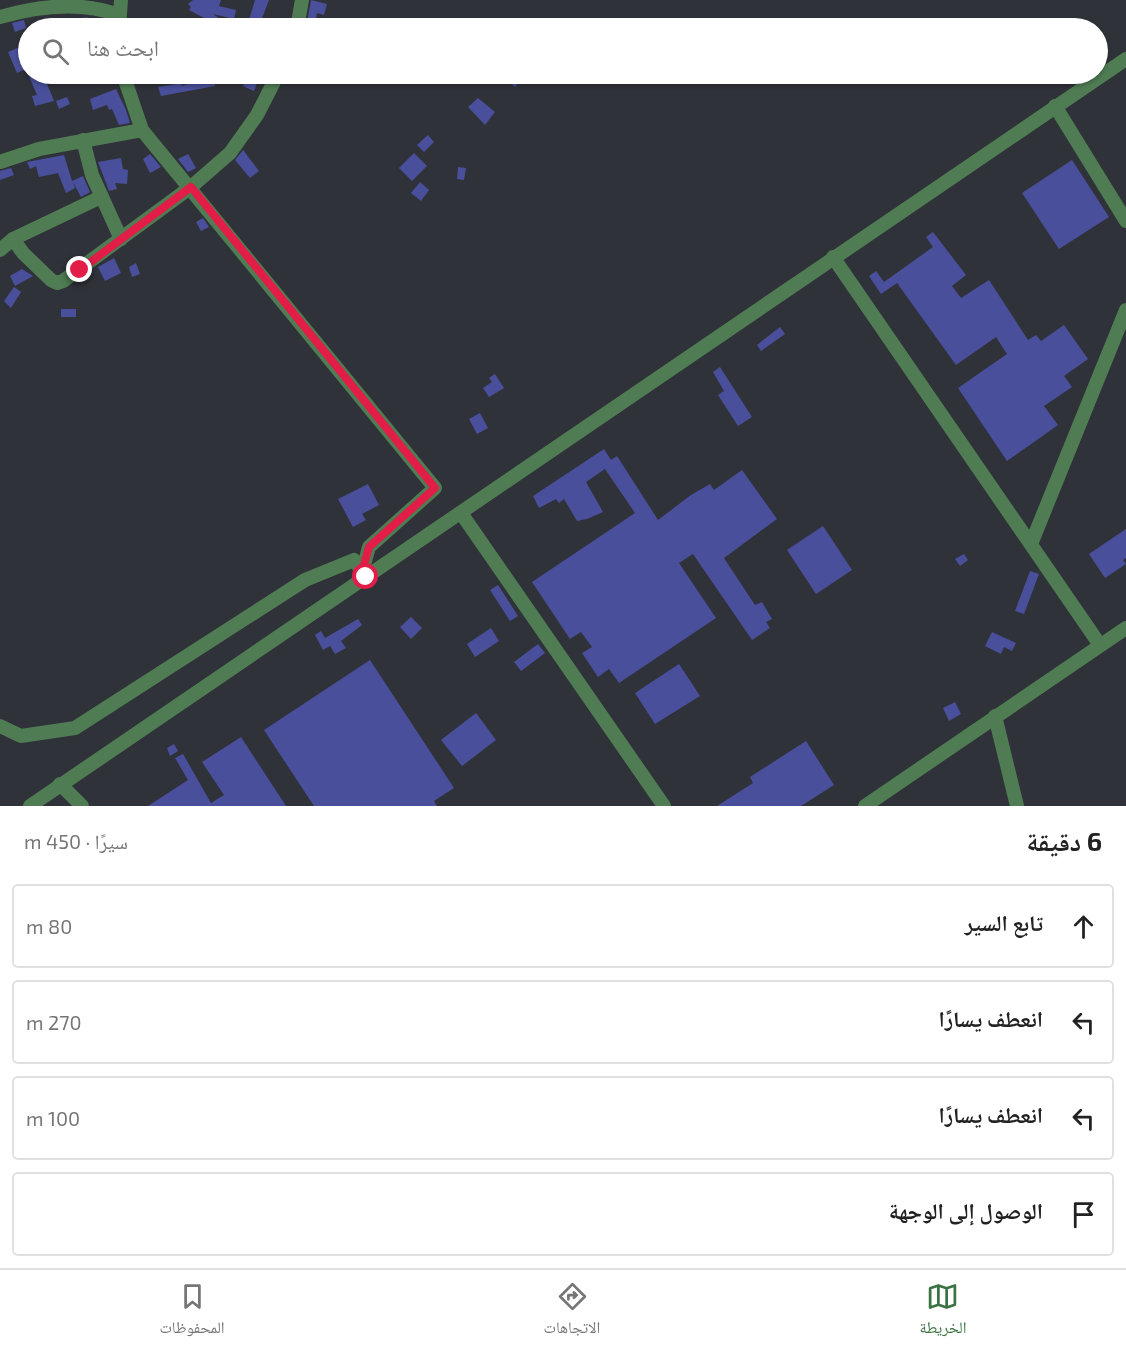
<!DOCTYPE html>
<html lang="ar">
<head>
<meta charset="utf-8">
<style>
	:root { --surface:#fff; --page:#f6f6f6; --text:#222; --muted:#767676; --line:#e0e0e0; --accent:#3c7344 }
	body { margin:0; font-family:"Exo 2","Noto Naskh Arabic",sans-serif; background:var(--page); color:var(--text); direction:rtl }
	.stop { position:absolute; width:18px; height:18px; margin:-14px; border:4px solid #e11d48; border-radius:50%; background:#fff }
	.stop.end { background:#e11d48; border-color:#fff; box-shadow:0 2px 6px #0008 }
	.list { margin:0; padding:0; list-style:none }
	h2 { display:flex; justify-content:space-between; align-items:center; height:78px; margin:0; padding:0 24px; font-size:26px }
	h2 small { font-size:20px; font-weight:400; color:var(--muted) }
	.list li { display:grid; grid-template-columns:39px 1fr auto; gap:18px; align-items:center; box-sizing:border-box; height:84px; margin:0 12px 12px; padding:0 12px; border:2px solid var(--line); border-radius:6px }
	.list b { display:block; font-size:22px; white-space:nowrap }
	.list em { font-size:20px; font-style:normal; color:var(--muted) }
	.icon { flex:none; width:33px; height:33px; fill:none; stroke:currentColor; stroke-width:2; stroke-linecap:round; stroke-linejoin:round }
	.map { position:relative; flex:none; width:1126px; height:806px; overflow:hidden; direction:ltr }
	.search { position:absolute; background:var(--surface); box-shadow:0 2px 4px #0004; left:18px; right:18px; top:18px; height:66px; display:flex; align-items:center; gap:15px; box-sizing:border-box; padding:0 21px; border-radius:33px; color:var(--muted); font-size:22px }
	.sheet { height:462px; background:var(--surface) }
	nav { display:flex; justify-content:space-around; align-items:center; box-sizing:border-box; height:84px; border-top:2px solid var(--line); background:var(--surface); font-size:16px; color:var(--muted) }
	nav a { display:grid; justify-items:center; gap:3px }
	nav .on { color:var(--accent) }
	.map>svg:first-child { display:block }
	.building { fill:#494f9a }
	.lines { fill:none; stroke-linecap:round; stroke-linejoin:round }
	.minor { stroke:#4f7c53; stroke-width:14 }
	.route { stroke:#e11d48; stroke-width:8 }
</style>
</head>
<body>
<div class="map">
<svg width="1126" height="806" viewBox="0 0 1126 806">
	<rect width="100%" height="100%" fill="#30323a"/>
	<g class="building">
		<polygon points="193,0 221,0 219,6 236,10 234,19 213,14 233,28 223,28 189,10 191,7 188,4"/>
		<polygon points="255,0 269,0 259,26 248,23"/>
		<polygon points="311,0 327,4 324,15 317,13 314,28 306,28"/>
		<polygon points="87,17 89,25 82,28 68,28 66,21"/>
		<polygon points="24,20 26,28 15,32 12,23"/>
		<polygon points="20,47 24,55 28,53 28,68 17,73 8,52"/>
		<polygon points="28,74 58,74 45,79 54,101 35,106 32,96 37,95"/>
		<polygon points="213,74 215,86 161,96 158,87 182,83 182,86"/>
		<polygon points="508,74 525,74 515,87 505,78"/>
		<polygon points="247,76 258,81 254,91 243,86"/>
		<polygon points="116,89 126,110 130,123 119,125 112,109 109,110 107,105 93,110 90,99"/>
		<polygon points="67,97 70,104 59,109 56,101"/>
		<polygon points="478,98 495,112 485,125 468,107"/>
		<polygon points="428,135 434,142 424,152 417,145"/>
		<polygon points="243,150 259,171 250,178 235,160"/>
		<polygon points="414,153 427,166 412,181 399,168"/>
		<polygon points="150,154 161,167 150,173 143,159"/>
		<polygon points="188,154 196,168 188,172 178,159"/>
		<polygon points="64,155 72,181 83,176 90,192 81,197 73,182 75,188 66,193 58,173 39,177 36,166 30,169 27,162"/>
		<polygon points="121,158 123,169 128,170 127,184 115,183 117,189 109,191 98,162"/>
		<polygon points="1072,160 1109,217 1059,249 1022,193"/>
		<polygon points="458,167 466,168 464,180 457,179"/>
		<polygon points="11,168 14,175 0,180 0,171"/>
		<polygon points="420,182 429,190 421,201 411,193"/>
		<polygon points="203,218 209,227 201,231 196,222"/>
		<polygon points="933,232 966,275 952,286 961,298 989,280 1028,340 1036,335 1041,341 1064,325 1088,359 1064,376 1072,387 1044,406 1058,425 1007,461 958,388 1007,354 996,337 956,365 897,283 881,294 869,276 876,271 884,282 933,247 926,237"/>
		<polygon points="114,258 121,273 105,281 98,267"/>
		<polygon points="136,263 140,274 132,277 129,267"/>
		<polygon points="22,269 33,276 15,286 10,276"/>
		<polygon points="14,287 21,292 11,308 4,301"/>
		<rect x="61" y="309" width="15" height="8"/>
		<polygon points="780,327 785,334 761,351 757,345"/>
		<polygon points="720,367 752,417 738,426 718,395 724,391 713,372"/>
		<polygon points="495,374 504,388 489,397 483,388 492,382 489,378"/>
		<polygon points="480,413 488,428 477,434 469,419"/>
		<polygon points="604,449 611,460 617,456 658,520 691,495 710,484 714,490 742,470 777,519 724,558 755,605 762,602 772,619 766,622 770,628 752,640 693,554 679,563 716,618 619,683 609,669 598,677 582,653 592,647 581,632 570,639 532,582 635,513 605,469 586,482 603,512 587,519 577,521 564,499 559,503 556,499 539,508 533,496"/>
		<polygon points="368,484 379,505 362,514 366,520 353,527 338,499"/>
		<polygon points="823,526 852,570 816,594 787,550"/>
		<polygon points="1126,529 1126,558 1123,560 1126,564 1105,578 1089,554"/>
		<polygon points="964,554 968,560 960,566 955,559"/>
		<polygon points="1030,571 1039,574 1024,614 1015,611"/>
		<polygon points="498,585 518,616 510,621 490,590"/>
		<polygon points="411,617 422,628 411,639 400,627"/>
		<polygon points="358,619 362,625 341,641 346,648 335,654 330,646 323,650 315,635 321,631 325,638"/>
		<polygon points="491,628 499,641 475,657 467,644"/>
		<polygon points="992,632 1016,643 1012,651 1004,647 1001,654 985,646"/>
		<polygon points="538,644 545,653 521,671 514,662"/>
		<polygon points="370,660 454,788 434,801 437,806 314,806 264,730"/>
		<polygon points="679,664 700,696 655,724 635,693"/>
		<polygon points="955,702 961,714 949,721 943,708"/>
		<polygon points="476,713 496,740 462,766 441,740"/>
		<polygon points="241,737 286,806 148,806 188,780 175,758 183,754 211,803 224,795 202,762"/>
		<polygon points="806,741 834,785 801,806 717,806 753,783 750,777"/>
		<polygon points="174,744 178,751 170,756 167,748"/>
	</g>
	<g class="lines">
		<g class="minor">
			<path d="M0 17C38 6 81 1 119 15"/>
			<polyline points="119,28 121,0"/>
			<polyline points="297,28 302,0"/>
			<polyline points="123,74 142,130 435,488 369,547 364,565 366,577"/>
			<polyline points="1055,106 1126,221"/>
			<polyline points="83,140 92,175 121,239"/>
			<polyline points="0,162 39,149 142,130"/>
			<polyline points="13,239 101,197"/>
			<polyline points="0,250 13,239 23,253 51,280 57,283 63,281 191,187 230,153 257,115 278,74"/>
			<polyline points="833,257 1100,645"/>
			<polyline points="461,513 664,806"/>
			<polyline points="1031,544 1126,310"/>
			<polyline points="995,716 1017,806"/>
			<polyline points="0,726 21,736 75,728 305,580 354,560 365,575"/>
			<polyline points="60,784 82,806"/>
			<polyline points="30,806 1126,59"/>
			<polyline points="865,806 1126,628"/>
		</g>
	</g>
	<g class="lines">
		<polyline class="route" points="80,270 191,187 435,488 369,547 364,565 366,577"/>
	</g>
</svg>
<div class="stop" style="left:366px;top:577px"></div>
<div class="stop end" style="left:80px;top:270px"></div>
<div class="search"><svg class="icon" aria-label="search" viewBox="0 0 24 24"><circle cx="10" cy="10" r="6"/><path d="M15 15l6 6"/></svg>ابحث هنا</div>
</div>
<section class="sheet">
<h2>6 دقيقة<small>سيرًا · 450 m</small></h2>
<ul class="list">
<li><svg class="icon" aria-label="ahead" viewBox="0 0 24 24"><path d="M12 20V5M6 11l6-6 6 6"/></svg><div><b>تابع السير</b></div><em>80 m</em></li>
<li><svg class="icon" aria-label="left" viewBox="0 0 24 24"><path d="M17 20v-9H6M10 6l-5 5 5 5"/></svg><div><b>انعطف يسارًا</b></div><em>270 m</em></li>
<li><svg class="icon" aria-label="left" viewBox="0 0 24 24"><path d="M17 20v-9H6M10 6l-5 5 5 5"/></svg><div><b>انعطف يسارًا</b></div><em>100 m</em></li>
<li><svg class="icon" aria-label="arrive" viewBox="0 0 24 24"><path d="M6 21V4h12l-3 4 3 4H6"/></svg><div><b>الوصول إلى الوجهة</b></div></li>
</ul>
</section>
<nav>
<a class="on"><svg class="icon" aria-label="map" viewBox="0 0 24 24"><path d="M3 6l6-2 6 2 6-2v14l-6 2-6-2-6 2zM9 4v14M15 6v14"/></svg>الخريطة</a>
<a><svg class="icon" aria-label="directions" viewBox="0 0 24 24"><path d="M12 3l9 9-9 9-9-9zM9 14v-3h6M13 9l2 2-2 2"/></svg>الاتجاهات</a>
<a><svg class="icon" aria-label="saved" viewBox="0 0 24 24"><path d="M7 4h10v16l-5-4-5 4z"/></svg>المحفوظات</a>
</nav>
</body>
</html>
